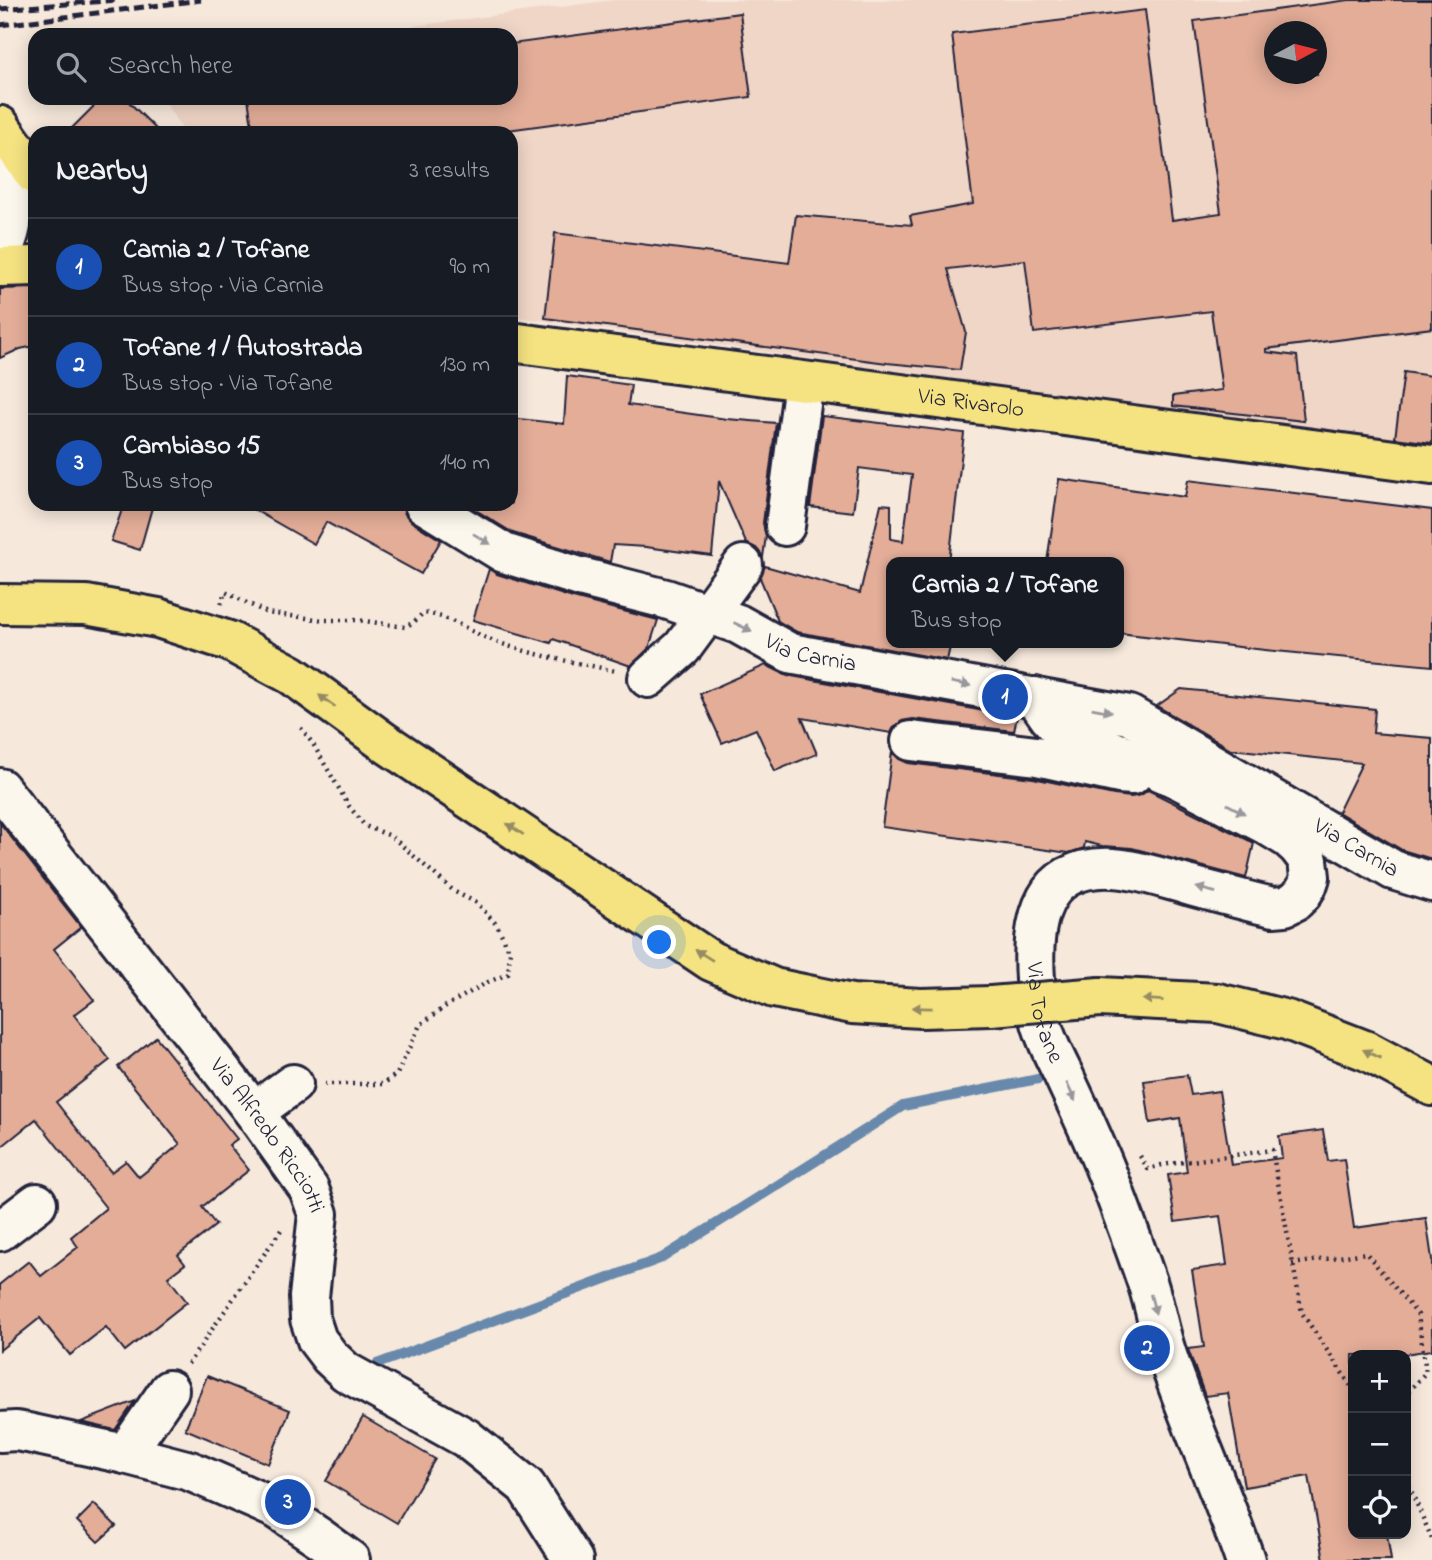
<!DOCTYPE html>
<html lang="en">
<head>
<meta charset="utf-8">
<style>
	:root { --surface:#171b24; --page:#20242c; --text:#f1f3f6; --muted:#9ea1a6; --line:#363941; --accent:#1a73e8 }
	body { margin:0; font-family:"Indie Flower",sans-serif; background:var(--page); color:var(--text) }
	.controls { position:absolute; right:21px; bottom:21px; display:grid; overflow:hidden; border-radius:14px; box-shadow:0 4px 18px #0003 }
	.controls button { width:63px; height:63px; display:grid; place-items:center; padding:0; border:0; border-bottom:2px solid var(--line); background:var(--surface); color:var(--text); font:35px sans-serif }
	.compass { position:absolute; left:1264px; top:21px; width:63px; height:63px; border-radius:50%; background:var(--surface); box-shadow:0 4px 18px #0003; rotate:83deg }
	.you { position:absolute; left:660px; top:943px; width:24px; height:24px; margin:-18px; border:5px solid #fff; border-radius:50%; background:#1a73e8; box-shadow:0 0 0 10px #1a73e833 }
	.badge { display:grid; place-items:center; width:46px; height:46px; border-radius:50%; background:var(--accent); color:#fff; font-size:23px; font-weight:700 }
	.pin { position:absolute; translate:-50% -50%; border:4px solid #fff; box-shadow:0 2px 7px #0006 }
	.popup { position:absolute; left:886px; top:557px; width:238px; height:91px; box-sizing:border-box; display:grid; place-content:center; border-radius:14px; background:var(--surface); filter:drop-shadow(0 2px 5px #0005); font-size:23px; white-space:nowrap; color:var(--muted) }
	.popup b { font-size:26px; color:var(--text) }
	.popup::after { content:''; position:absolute; left:50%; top:100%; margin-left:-14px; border:14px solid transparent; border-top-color:var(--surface) }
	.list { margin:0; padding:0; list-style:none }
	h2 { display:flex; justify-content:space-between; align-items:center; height:91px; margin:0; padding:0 28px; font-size:30px }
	h2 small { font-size:23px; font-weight:400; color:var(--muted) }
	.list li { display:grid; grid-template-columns:46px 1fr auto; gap:21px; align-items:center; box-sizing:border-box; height:98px; padding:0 28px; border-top:2px solid var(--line) }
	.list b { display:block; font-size:26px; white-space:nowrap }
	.list p { margin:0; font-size:23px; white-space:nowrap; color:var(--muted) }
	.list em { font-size:23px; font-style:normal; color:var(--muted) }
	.icon { flex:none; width:38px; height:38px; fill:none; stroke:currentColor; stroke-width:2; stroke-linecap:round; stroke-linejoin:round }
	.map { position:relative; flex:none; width:1432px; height:1560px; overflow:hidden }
	.search { position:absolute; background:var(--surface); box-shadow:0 4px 18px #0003; left:28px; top:28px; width:490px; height:77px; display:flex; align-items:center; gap:18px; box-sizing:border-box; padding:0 24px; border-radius:21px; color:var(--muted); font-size:26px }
	.panel { position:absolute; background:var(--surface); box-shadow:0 4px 18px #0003; left:28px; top:126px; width:490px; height:385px; border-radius:21px }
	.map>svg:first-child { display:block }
	.built { fill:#f0d6c7; fill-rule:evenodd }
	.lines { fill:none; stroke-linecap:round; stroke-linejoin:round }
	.stream { stroke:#6889ab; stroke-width:10 }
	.building { fill:#e3ad98; stroke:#22223b; stroke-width:2; fill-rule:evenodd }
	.minor-casing { stroke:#22223b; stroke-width:44 }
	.major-casing { stroke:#22223b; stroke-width:44 }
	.highway-casing { stroke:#22223b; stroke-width:44 }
	.path { stroke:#22223b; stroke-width:4.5; stroke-dasharray:2 5; stroke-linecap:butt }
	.minor { stroke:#fbf7ec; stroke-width:38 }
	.major { stroke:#f5e382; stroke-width:38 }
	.highway { stroke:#f5e382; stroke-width:38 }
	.rail { stroke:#22223b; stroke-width:5; stroke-dasharray:10 5; stroke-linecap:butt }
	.highway-bridge-casing { stroke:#22223b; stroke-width:44; stroke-linecap:butt }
	.highway-bridge { stroke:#f5e382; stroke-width:38 }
	.oneway { fill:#99979c }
	.oneway2 { fill:#968c62 }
	.labels { text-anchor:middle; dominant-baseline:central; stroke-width:7; stroke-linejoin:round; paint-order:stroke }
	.street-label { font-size:23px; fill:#22223b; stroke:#fbf7ec }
</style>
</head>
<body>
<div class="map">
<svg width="1432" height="1560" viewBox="0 0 1432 1560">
	<rect width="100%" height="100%" fill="#f6e8db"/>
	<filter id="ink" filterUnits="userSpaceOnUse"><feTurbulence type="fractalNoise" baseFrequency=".0143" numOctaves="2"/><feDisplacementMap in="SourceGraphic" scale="14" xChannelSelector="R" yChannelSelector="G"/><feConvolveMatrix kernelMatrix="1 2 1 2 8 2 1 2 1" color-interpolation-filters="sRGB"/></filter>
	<g filter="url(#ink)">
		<path class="built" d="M614 0H1432V451L1158 408 511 316V133H185L162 98H511V35H345ZM1274 32H1316V74H1274Z"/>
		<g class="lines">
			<polyline class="stream" points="377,1364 662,1258 903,1106 1038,1079"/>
		</g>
		<g class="building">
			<path d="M1349 0H1432V328L1266 349V352L1297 356 1304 421 1173 406V396L1222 390 1211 311 1034 333 1025 260 948 269 966 332 960 370 887 363 545 318 555 233 789 263 796 215 912 225 910 216 973 204 952 34 1145 10 1172 220 1221 213 1194 21ZM1275 32H1317V74H1275Z"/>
			<polygon points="740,13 751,97 486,133 321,133 314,130 291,133 253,133 248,98 511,98 511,44"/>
			<polygon points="102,98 125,98 160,133 67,133"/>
			<polygon points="35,288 35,346 20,349 0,358 0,289"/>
			<polygon points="1404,372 1432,376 1432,443 1395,438"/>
			<polygon points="567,376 631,385 628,405 727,419 776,423 763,523 766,536 763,557 756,548 746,543 719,481 712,556 646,547 613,545 610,562 513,533 466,504 511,504 511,418 564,424"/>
			<polygon points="822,416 964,433 949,562 891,562 891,643 951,643 947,660 797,632 778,621 760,578 765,566 860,593 881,504 891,505 891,539 903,541 912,475 859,468 853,512 810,507"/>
			<polygon points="1059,479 1185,497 1188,480 1432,510 1432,666 1265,650 1119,633 1119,562 1047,562"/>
			<polygon points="124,504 153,504 140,550 111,541"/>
			<polygon points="244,504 402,504 405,514 412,522 441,540 421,574 326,522 314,544"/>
			<polygon points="489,569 497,574 573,598 658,620 649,648 631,666 553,639 551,643 473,620"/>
			<polygon points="766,665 786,675 1017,717 1014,731 913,719 902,721 894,727 891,733 802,718 817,754 775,771 756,729 722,743 700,694"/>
			<polygon points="1181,689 1375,709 1373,733 1432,738 1432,859 1402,850 1338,812 1362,763 1231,749 1157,706"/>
			<polygon points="892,752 899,759 908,763 1033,778 1114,795 1131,797 1141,795 1148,790 1254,843 1246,878 1132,848 1102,846 1085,842 1084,848 1069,853 882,827"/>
			<polygon points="0,823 81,927 54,949 94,1000 74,1015 110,1060 56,1102 111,1172 126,1161 139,1177 180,1144 118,1067 156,1037 237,1139 229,1145 249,1170 202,1207 216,1225 178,1255 185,1264 168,1277 187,1302 125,1351 106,1327 70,1355 40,1318 0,1350 0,1284 29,1261 41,1276 78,1247 71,1237 106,1208 36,1119 0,1148"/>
			<polygon points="1187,1075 1191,1095 1219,1091 1231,1165 1282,1158 1279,1136 1323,1130 1328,1161 1344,1159 1354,1228 1426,1218 1432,1259 1432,1350 1398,1355 1353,1355 1353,1534 1387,1534 1391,1560 1324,1560 1309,1476 1244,1487 1228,1393 1205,1396 1188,1349 1204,1347 1192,1270 1227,1265 1220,1216 1175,1222 1168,1175 1187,1172 1180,1118 1150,1123 1144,1081"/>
			<polygon points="207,1376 290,1410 268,1464 185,1429"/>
			<polygon points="135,1401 115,1430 81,1422"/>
			<polygon points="363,1417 435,1459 397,1523 326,1481"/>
			<polygon points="94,1504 116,1526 98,1542 77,1521"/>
		</g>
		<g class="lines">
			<g class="minor-casing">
				<g id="minor">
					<path d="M0 254C24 217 9 166 0 126"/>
					<path id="s1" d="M424 504 504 553 580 577 666 599 738 624 790 653 1129 715 1393 870 1432 882"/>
					<polyline points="785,526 804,382"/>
					<polyline points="648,678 682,648 743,565"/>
					<path id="s2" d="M1035 697 1049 717 1058 727 1176 778 1265 824 1288 838 1298 847 1308 860 1310 877 1307 886 1302 894 1295 901 1285 906 1273 907C1246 901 1218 893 1191 886 1154 876 1105 856 1067 877 1026 901 1033 970 1038 1010 1042 1032 1053 1054 1063 1074 1079 1109 1096 1144 1110 1181 1123 1215 1136 1250 1148 1285 1155 1307 1159 1330 1166 1352 1189 1422 1221 1490 1245 1560"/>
					<polyline points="911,741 1037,756 1119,774 1132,775"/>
					<path id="s3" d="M0 788 254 1112 309 1189 318 1214 309 1297 310 1319 317 1340 330 1357 346 1372 466 1438 526 1486 573 1560"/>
					<polyline points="254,1112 293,1084"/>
					<polyline points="0,1231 37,1203"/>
					<polyline points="0,1432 16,1431 28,1433 125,1454 190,1471 277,1509 320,1538 350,1560"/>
					<polyline points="125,1454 169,1390"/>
				</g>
			</g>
			<g class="major-casing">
				<g id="major">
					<polyline points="0,126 35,175"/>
					<polyline points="0,267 35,266"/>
					<path id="s4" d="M511 342 1432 465"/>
				</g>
			</g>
			<g class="highway-casing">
				<g id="highway">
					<polyline points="0,604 86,605 158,618 229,641 292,675 384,742 711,961 774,988 852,1004 921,1008 991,1006"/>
					<polyline points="1100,997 1218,1003 1287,1020 1367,1051 1432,1086"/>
				</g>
			</g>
			<g class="path">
				<path d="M221 604 225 592 267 613 324 620H358L405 627 414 622 423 613C447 615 467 630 489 639 529 655 574 662 616 671"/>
				<polyline points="301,728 313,744 349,806 365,826 391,836 455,892 477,903 497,925 510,952 508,974 488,982 446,1006 420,1025 397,1074 383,1084 325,1084"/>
				<polyline points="1140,1156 1148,1169 1162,1165 1272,1150 1302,1313 1353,1389"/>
				<polyline points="1292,1264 1366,1253 1418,1315 1426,1372 1406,1394"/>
				<polyline points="188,1364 281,1230"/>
				<polyline points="1406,1479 1432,1539"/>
			</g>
			<use href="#minor" class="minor"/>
			<use href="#major" class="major"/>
			<use href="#highway" class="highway"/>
			<g class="rail">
				<polyline points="0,9 118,0"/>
				<polyline points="0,25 201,0"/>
			</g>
			<g class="highway-bridge-casing">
				<polyline id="highway-bridge" points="991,1006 1100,997"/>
			</g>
			<use href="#highway-bridge" class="highway-bridge"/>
		</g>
		<defs><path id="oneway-solid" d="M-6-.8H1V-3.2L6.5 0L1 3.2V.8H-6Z" transform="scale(1.75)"/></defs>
		<g class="oneway">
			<use href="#oneway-solid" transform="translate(482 539) rotate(31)"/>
			<use href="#oneway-solid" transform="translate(743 627) rotate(25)"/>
			<use href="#oneway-solid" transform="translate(961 684) rotate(10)"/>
			<use href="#oneway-solid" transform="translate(1102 710) rotate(10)"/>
			<use href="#oneway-solid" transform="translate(1236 809) rotate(28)"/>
			<use href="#oneway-solid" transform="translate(1206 890) rotate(-165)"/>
			<use href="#oneway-solid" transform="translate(1071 1092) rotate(65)"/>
			<use href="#oneway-solid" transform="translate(1153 1304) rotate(75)"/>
		</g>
		<g class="oneway2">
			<use href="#oneway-solid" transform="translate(327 701) rotate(-144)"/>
			<use href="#oneway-solid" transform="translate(515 829) rotate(-146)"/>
			<use href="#oneway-solid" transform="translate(704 955) rotate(-148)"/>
			<use href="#oneway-solid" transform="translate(1153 1000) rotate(-177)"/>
			<use href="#oneway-solid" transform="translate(922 1008) rotate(-179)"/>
			<use href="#oneway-solid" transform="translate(1372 1054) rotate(-154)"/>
		</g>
	</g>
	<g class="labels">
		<g class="street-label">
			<text stroke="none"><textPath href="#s4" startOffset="464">Via Rivarolo</textPath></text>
			<text stroke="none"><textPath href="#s1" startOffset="418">Via Carnia</textPath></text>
			<text stroke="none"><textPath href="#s1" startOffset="1006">Via Carnia</textPath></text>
			<text stroke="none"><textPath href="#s2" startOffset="752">Via Tofane</textPath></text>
			<text stroke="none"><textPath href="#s3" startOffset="439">Via Alfredo Ricciotti</textPath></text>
		</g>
	</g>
</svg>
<div class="controls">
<button>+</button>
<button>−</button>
<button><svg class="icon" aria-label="locate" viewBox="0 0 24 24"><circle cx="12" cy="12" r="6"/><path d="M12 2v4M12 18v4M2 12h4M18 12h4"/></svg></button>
</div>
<svg class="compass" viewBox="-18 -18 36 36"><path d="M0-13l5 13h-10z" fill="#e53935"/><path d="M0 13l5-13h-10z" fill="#9ea1a6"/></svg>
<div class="you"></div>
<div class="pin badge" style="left:1005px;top:697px;background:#1a4fb4">1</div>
<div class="popup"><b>Carnia 2 / Tofane</b>Bus stop</div>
<div class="pin badge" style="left:1147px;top:1348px;background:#1a4fb4">2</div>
<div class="pin badge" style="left:288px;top:1502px;background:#1a4fb4">3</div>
<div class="search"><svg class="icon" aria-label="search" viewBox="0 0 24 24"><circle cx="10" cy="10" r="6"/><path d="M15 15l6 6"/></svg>Search here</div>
<section class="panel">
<h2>Nearby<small>3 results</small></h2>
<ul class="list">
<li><span class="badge" style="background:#1a4fb4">1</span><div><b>Carnia 2 / Tofane</b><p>Bus stop · Via Carnia</p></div><em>90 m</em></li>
<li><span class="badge" style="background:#1a4fb4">2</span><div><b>Tofane 1 / Autostrada</b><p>Bus stop · Via Tofane</p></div><em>130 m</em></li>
<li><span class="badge" style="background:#1a4fb4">3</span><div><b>Cambiaso 15</b><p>Bus stop</p></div><em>140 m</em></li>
</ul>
</section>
</div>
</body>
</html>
